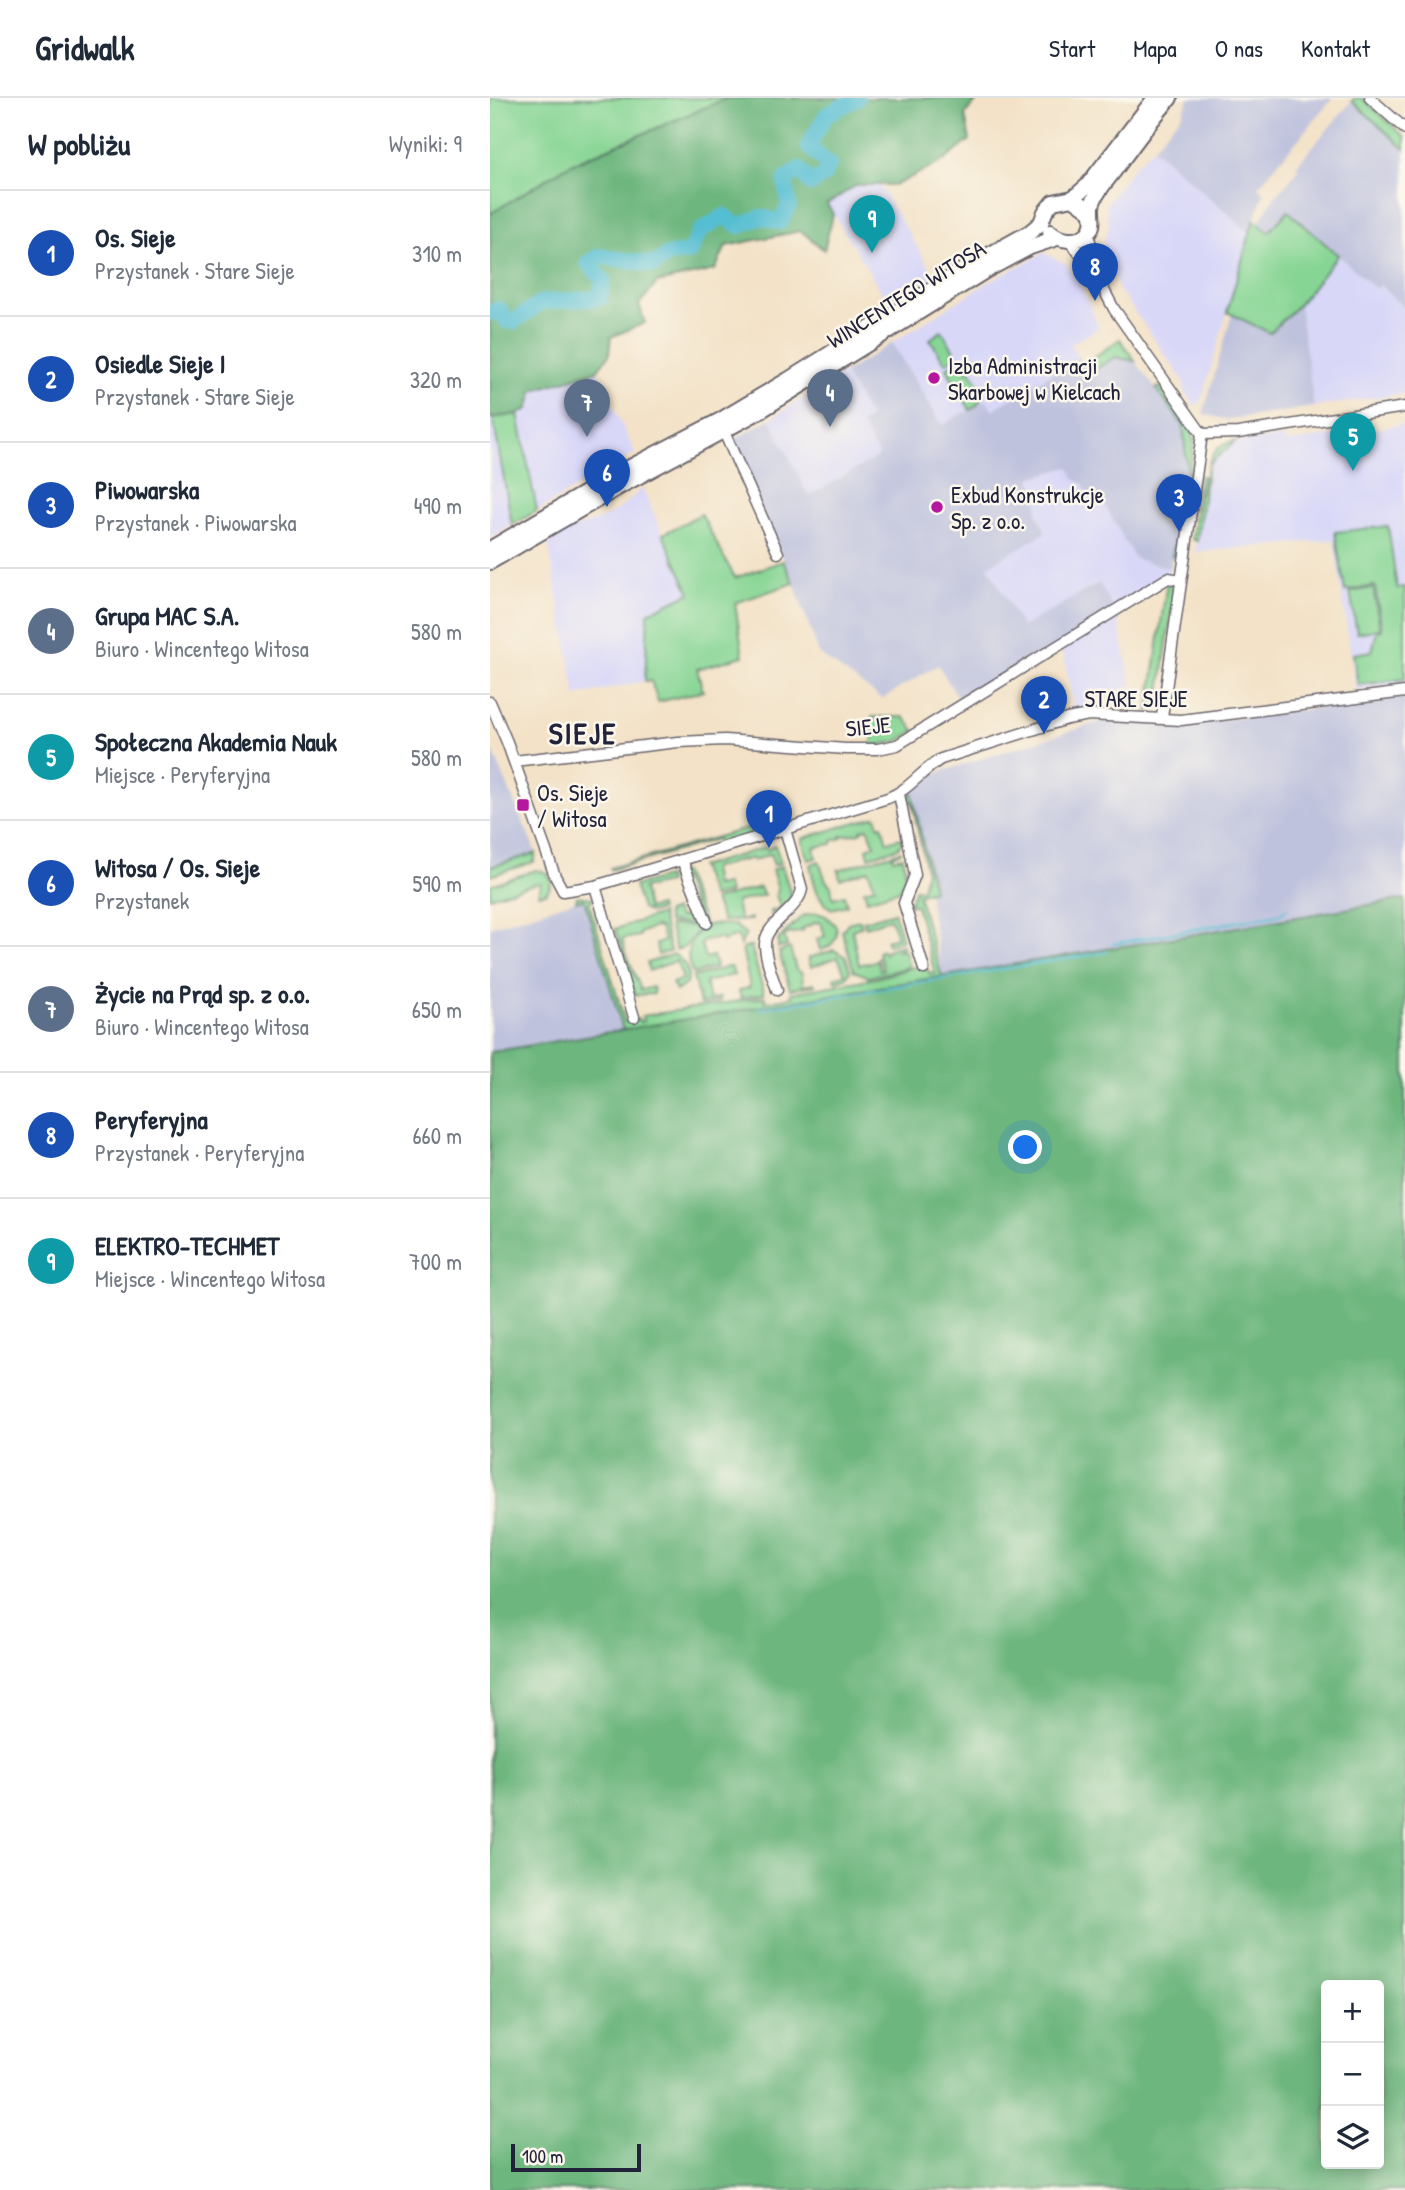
<!DOCTYPE html>
<html lang="pl">
<head>
<meta charset="utf-8">
<style>
	:root { --surface:#fff; --page:#f6f6f7; --text:#1f2937; --muted:#747a83; --line:#e0e1e3; --accent:#b5179e }
	body { margin:0; font-family:"Patrick Hand",sans-serif; background:var(--page); color:var(--text) }
	.controls { position:absolute; right:21px; bottom:21px; display:grid; overflow:hidden; border-radius:7px; box-shadow:0 4px 18px #0003 }
	.controls button { width:63px; height:63px; display:grid; place-items:center; padding:0; border:0; border-bottom:2px solid var(--line); background:var(--surface); color:var(--text); font:35px sans-serif }
	.scale { position:absolute; left:21px; bottom:18px; width:130px; box-sizing:border-box; padding-left:7px; border:4px solid #22223b; border-top:0; font-size:19px; line-height:24px; white-space:nowrap; color:#22223b; -webkit-text-stroke:5px #fbf7ec; paint-order:stroke }
	.you { position:absolute; left:536px; top:1050px; width:24px; height:24px; margin:-18px; border:5px solid #fff; border-radius:50%; background:#1a73e8; box-shadow:0 0 0 10px #1a73e833 }
	.badge { display:grid; place-items:center; width:46px; height:46px; border-radius:50%; background:var(--accent); color:#fff; font-size:23px; font-weight:700 }
	.pin { position:absolute; translate:-50% -58px; filter:drop-shadow(0 2px 4px #0008) }
	.pin::after { content:''; position:absolute; top:37px; width:24px; height:21px; background:inherit; clip-path:polygon(0 0,100% 0,50% 100%) }
	.list { margin:0; padding:0; list-style:none }
	h2 { display:flex; justify-content:space-between; align-items:center; height:91px; margin:0; padding:0 28px; font-size:30px }
	h2 small { font-size:23px; font-weight:400; color:var(--muted) }
	.list li { display:grid; grid-template-columns:46px 1fr auto; gap:21px; align-items:center; box-sizing:border-box; height:126px; padding:0 28px; border-top:2px solid var(--line) }
	.list b { display:block; font-size:26px; white-space:nowrap }
	.list p { margin:0; font-size:23px; white-space:nowrap; color:var(--muted) }
	.list em { font-size:23px; font-style:normal; color:var(--muted) }
	.icon { flex:none; width:38px; height:38px; fill:none; stroke:currentColor; stroke-width:2; stroke-linecap:round; stroke-linejoin:round }
	.map { position:relative; flex:none; width:915px; height:2092px; overflow:hidden }
	header { display:flex; align-items:center; gap:42px; box-sizing:border-box; height:98px; padding:0 35px; background:var(--surface); border-bottom:2px solid var(--line) }
	header strong { font-size:33px }
	nav { display:flex; gap:38px; margin-inline-start:auto; font-size:24px }
	main { display:flex }
	aside { flex:1; background:var(--surface) }
	.map>svg:first-child { display:block }
	.built { fill:#d8d7f8 }
	.industrial { fill:#bfc2dd }
	.green { fill:#87d594; stroke:#547c68; stroke-width:2 }
	.forest { fill:#6db67e; stroke:#486c5c; stroke-width:2; fill-rule:evenodd }
	.lines { fill:none; stroke-linecap:round; stroke-linejoin:round }
	.stream { stroke:#55bed2; stroke-width:2.5 }
	.river { stroke:#55bed2; stroke-width:16 }
	.minor-casing { stroke:#6b656c; stroke-width:13 }
	.secondary-casing { stroke:#6b656c; stroke-width:18 }
	.minor { stroke:#fff; stroke-width:10 }
	.secondary { stroke:#fff; stroke-width:14 }
	.poi-dot { fill:#b5179e; stroke:#fbf7ec; stroke-width:2.5 }
	.labels { text-anchor:middle; dominant-baseline:central; stroke-width:5; stroke-linejoin:round; paint-order:stroke }
	.street-label { font-size:23px; fill:#22223b; stroke:#fbf7ec }
	.poi-label { font-size:23px; fill:#22223b; stroke:#fbf7ec; text-anchor:start }
	.district-label { font-size:30px; font-weight:bold; letter-spacing:2px; fill:#22223b; stroke:#fbf7ec }
</style>
</head>
<body>
<header>
<strong>Gridwalk</strong>
<nav><a>Start</a><a>Mapa</a><a>O nas</a><a>Kontakt</a></nav>
</header>
<main>
<aside>
<h2>W pobliżu<small>Wyniki: 9</small></h2>
<ul class="list">
<li><span class="badge" style="background:#1a4fb4">1</span><div><b>Os. Sieje</b><p>Przystanek · Stare Sieje</p></div><em>310 m</em></li>
<li><span class="badge" style="background:#1a4fb4">2</span><div><b>Osiedle Sieje I</b><p>Przystanek · Stare Sieje</p></div><em>320 m</em></li>
<li><span class="badge" style="background:#1a4fb4">3</span><div><b>Piwowarska</b><p>Przystanek · Piwowarska</p></div><em>490 m</em></li>
<li><span class="badge" style="background:#5c6f8a">4</span><div><b>Grupa MAC S.A.</b><p>Biuro · Wincentego Witosa</p></div><em>580 m</em></li>
<li><span class="badge" style="background:#0f9aa8">5</span><div><b>Społeczna Akademia Nauk</b><p>Miejsce · Peryferyjna</p></div><em>580 m</em></li>
<li><span class="badge" style="background:#1a4fb4">6</span><div><b>Witosa / Os. Sieje</b><p>Przystanek</p></div><em>590 m</em></li>
<li><span class="badge" style="background:#5c6f8a">7</span><div><b>Życie na Prąd sp. z o.o.</b><p>Biuro · Wincentego Witosa</p></div><em>650 m</em></li>
<li><span class="badge" style="background:#1a4fb4">8</span><div><b>Peryferyjna</b><p>Przystanek · Peryferyjna</p></div><em>660 m</em></li>
<li><span class="badge" style="background:#0f9aa8">9</span><div><b>ELEKTRO-TECHMET</b><p>Miejsce · Wincentego Witosa</p></div><em>700 m</em></li>
</ul>
</aside>
<div class="map">
<svg width="915" height="2092" viewBox="0 0 915 2092">
	<rect width="100%" height="100%" fill="#fbf7ec"/>
	<filter id="ink" filterUnits="userSpaceOnUse"><feTurbulence type="fractalNoise" baseFrequency=".0143" numOctaves="2"/><feDisplacementMap in="SourceGraphic" scale="14" xChannelSelector="R" yChannelSelector="G"/><feConvolveMatrix kernelMatrix="1 2 1 2 8 2 1 2 1" color-interpolation-filters="sRGB"/></filter>
	<filter id="wash" filterUnits="userSpaceOnUse"><feTurbulence type="fractalNoise" baseFrequency=".00686" numOctaves="4" result="noise"/><feDisplacementMap in="SourceGraphic" scale="28" xChannelSelector="R" yChannelSelector="G"/><feGaussianBlur stdDeviation="1.57" result="paint"/><feColorMatrix in="noise" values="0 0 0 0 0 0 0 0 0 0 0 0 0 0 0 0 0 1.4 0 .05"/><feComposite in="paint" operator="in"/></filter>
	<g filter="url(#wash)">
		<rect width="100%" height="100%" fill="#f3e2c7"/>
		<g class="built">
			<polygon points="663,50 760,135 711,304 705,308 694,292 694,284 628,190 613,144 619,128 616,107 646,66"/>
			<polygon points="367,87 389,87 445,178 414,198 397,203 337,106"/>
			<polygon points="554,155 576,166 590,185 609,230 581,246 588,259 502,313 496,302 452,327 402,245 500,183"/>
			<polygon points="848,157 886,191 890,187 915,211 915,295 824,309 809,206"/>
			<polygon points="107,273 145,355 47,413 28,316 38,311 44,292"/>
			<polygon points="354,275 380,320 371,326 389,358 319,398 280,321"/>
			<polygon points="0,320 3,320 22,427 0,440"/>
			<polygon points="915,326 915,585 866,592 844,442 705,454 719,367 739,347 746,344 794,339 796,345"/>
			<polygon points="579,369 584,381 593,386 604,408 613,404 645,461 680,470 678,477 623,510 608,485 532,530 497,468 556,434 547,416 548,406 541,380"/>
			<polygon points="152,390 200,495 158,515 155,583 86,598 58,445 78,433 109,422 132,409"/>
			<polygon points="626,515 642,588 601,599 604,612 585,616 572,548"/>
		</g>
		<g class="industrial">
			<polygon points="699,0 843,0 768,89 774,95 760,135 663,50 692,16"/>
			<polygon points="862,3 915,51 915,211 890,187 886,191 799,113 779,135 768,125 784,100 809,71 806,68"/>
			<polygon points="809,206 824,309 737,322 713,316 742,216 780,235"/>
			<polygon points="402,245 452,327 496,302 503,312 588,259 598,276 625,259 645,263 693,327 698,380 680,470 645,461 613,404 604,409 593,386 584,381 579,369 541,380 548,406 547,416 556,434 498,468 532,529 609,485 626,515 473,608 448,567 392,601 329,556 304,485 242,343 280,321 319,398 389,358 371,326 380,320 354,275"/>
			<polygon points="915,599 915,801 452,879 422,694 443,676 613,623 692,627"/>
			<polygon points="1,649 46,755 0,769 0,650"/>
			<polygon points="94,800 133,932 0,954 0,829"/>
		</g>
		<g class="green">
			<polygon points="0,0 238,0 79,67 0,116"/>
			<polygon points="864,0 872,0 915,39 915,51 862,3"/>
			<polygon points="798,113 848,157 809,206 780,235 737,214 764,122 779,134"/>
			<polygon points="452,233 467,258 455,265 440,241"/>
			<polygon points="630,241 645,263 625,259 598,276 593,267"/>
			<path d="M478 261 479 266 475 270 476 273 480 272C490 287 500 301 480 312L456 270Z"/>
			<polygon points="669,289 676,292 700,327 704,343 689,445 684,458 682,458 698,380 693,327 666,291"/>
			<polygon points="28,316 47,413 22,427 3,320"/>
			<path d="M746 343 718 367 707 443 702 441 710 378H713L711 397C717 375 716 347 746 343Z"/>
			<polygon points="211,416 245,480 293,463 304,485 245,505 253,558 207,571 213,593 168,604 161,583 155,583 158,515 200,495 173,436"/>
			<polygon points="898,428 907,490 915,489 915,581 868,587 863,556 882,553 887,533 892,532 885,488 855,493 845,434"/>
			<polygon points="677,483 683,486 684,496 669,601 658,615"/>
			<polygon points="883,490 890,531 867,535 860,494"/>
			<polygon points="382,619 414,619 425,633 406,644 382,648"/>
			<polygon points="422,694 443,792 428,797 452,879 133,932 94,801 86,803 87,798 104,800 99,805 135,924 148,921 150,924 153,923 152,918 275,899 276,904 302,899 301,895 386,880 428,868 438,872 440,876 445,875 426,807 419,807 425,791 432,792 436,772 422,703 418,704 417,699"/>
			<polygon points="386,718 389,728 392,727 397,744 411,740 412,743 408,750 379,759 377,750 385,747 378,730 371,732 371,735 351,738 351,740 342,743 342,746 324,749 326,760 318,762 312,742 314,740"/>
			<polygon points="276,725 263,731 264,736 229,746 227,741 121,772 120,770"/>
			<polygon points="285,747 291,765 284,767 280,756 263,763 262,760 252,763 252,761 230,769 229,768 222,770 225,788 236,786 239,795 222,799 210,769 276,749 278,752"/>
			<polygon points="412,753 402,758 403,761 413,759 416,777 410,792 377,802 374,792 385,789 378,772 350,781 348,772"/>
			<polygon points="46,755 44,764 0,778 0,769"/>
			<path d="M329 763 336 783 341 788 343 800 354 797 357 807 342 811C326 802 324 783 320 767Z"/>
			<polygon points="292,768 302,800 288,813 281,816 281,813 291,810 286,798 288,791 282,772"/>
			<path d="M46 772 55 774C63 780 63 787 56 795L48 796 51 786 47 785 0 799V787Z"/>
			<polygon points="193,774 214,824 200,826 178,824 176,815 185,812 189,820 206,815 192,780 182,782 181,778"/>
			<polygon points="177,779 178,785 153,790 157,811 169,808 170,812 160,815 152,811 144,788"/>
			<polygon points="270,789 274,797 246,804 250,823 261,820 261,822 232,823 224,802"/>
			<polygon points="404,814 412,842 398,847 396,842 407,839 400,820 376,829 374,823"/>
			<path d="M327 815 336 818 346 828C349 840 342 850 330 852L327 841 335 838 331 825 327 824 312 831 313 833 294 837 297 848 288 850V842L312 818Z"/>
			<polygon points="171,816 180,853 168,857 166,846 174,843 170,830 165,829 150,835 150,838 132,841 135,852 132,853 125,831"/>
			<polygon points="370,822 372,828 362,832 369,867 385,863 387,860 390,872 393,871 388,854 392,852 395,856 396,852 412,847 413,850 406,853 415,853 419,869 379,879 364,873 352,833 358,825"/>
			<path d="M220 826 244 827 256 836 250 847 248 838 232 843 231 840 214 843 211 846 215 860 223 858 226 869 203 876C193 855 199 837 220 826Z"/>
			<polygon points="179,827 208,828 209,830 195,849 186,852"/>
			<polygon points="261,848 274,896 251,900 249,893 260,889 252,851"/>
			<polygon points="300,850 306,871 312,875 313,888 324,885 325,887 300,891 289,854"/>
			<polygon points="344,852 356,859 360,873 356,880 347,884 344,880 355,876 348,859 321,869 318,860"/>
			<polygon points="136,855 151,892 163,889 164,896 145,897 132,856"/>
			<path d="M184 856C194 864 202 873 196 886L186 893 182 885 193 881 186 863 159 873 157 865Z"/>
			<polygon points="238,869 241,869 244,877 215,884 219,902 230,899 230,903 210,906 203,879"/>
		</g>
		<g class="forest">
			<polygon points="238,0 489,0 475,17 480,42 455,62 406,87 367,87 337,106 343,116 334,152 311,133 236,148 225,172 167,185 149,206 155,225 121,239 119,257 107,273 44,292 38,311 28,316 0,320 0,116 79,67"/>
			<path d="M915 801V2092H0V954ZM889 1887V2066H836V1887Z"/>
		</g>
		<g class="lines">
			<g class="stream">
				<polyline points="623,846 790,816 797,811"/>
				<polyline points="268,911 617,854"/>
			</g>
			<polyline class="river" points="0,215 9,211 17,223 23,224 52,204 110,200 113,182 98,165 109,158 164,167 178,157 200,154 210,133 234,118 249,128 271,119 290,124 299,108 295,82 309,71 321,86 334,77 339,67 318,48 336,17 367,0"/>
		</g>
	</g>
	<g filter="url(#ink)">
		<g class="lines">
			<g class="minor-casing">
				<g id="minor">
					<polyline points="880,0 915,31"/>
					<polyline points="598,136 606,164 606,177"/>
					<polyline points="580,143 606,177 624,211 712,336"/>
					<polyline points="234,334 288,455"/>
					<polyline points="712,336 748,335 915,309"/>
					<path d="M0 604 17 644 65 778 73 793 105 788 398 700C419 692 432 672 451 661L577 621 599 617 691 622 915 594"/>
					<polyline points="672,619 712,336"/>
					<polyline points="24,663 188,644 235,642 356,651 388,651 407,647 678,480 691,482"/>
					<polyline points="409,696 425,777 414,805 434,871"/>
					<polyline points="192,762 217,825"/>
					<polyline points="105,788 144,919"/>
					<path d="M287 892C283 879 276 864 275 849 273 825 308 814 312 791L295 731"/>
				</g>
			</g>
			<g class="secondary-casing">
				<g id="secondary">
					<polyline points="583,100 597,88 665,0"/>
					<path d="M560 134C569 143 588 146 598 135 607 125 599 115 603 104 607 93 617 82 624 73 642 48 660 23 680 0"/>
					<polyline points="0,451 127,376 229,323 298,282 486,164 540,134 551,125 555,114 563,104 583,100 602,114"/>
					<polyline points="0,464 136,385 268,314 495,173 540,149 567,140"/>
				</g>
			</g>
			<use href="#minor" class="minor"/>
			<use href="#secondary" class="secondary"/>
		</g>
	</g>
	<g class="poi-dot">
		<circle cx="444" cy="280" r="7"/>
		<circle cx="447" cy="409" r="7"/>
		<rect x="26" y="700" width="14" height="14" rx="3.5"/>
	</g>
	<g class="labels">
		<g class="street-label">
			<text transform="translate(416 196) rotate(-32)">WINCENTEGO WITOSA</text>
			<text x="646" y="600">STARE SIEJE</text>
			<text transform="translate(378 628) rotate(-6)">SIEJE</text>
		</g>
		<g class="poi-label">
			<text x="458" y="267">Izba Administracji<tspan x="458" dy="26">Skarbowej w Kielcach</tspan></text>
			<text x="461" y="396">Exbud Konstrukcje<tspan x="461" dy="26">Sp. z o.o.</tspan></text>
			<text x="47" y="694">Os. Sieje<tspan x="47" dy="26">/ Witosa</tspan></text>
		</g>
		<g class="district-label">
			<text x="93" y="635">SIEJE</text>
		</g>
	</g>
</svg>
<div class="controls">
<button>+</button>
<button>−</button>
<button><svg class="icon" aria-label="layers" viewBox="0 0 24 24"><path d="M12 4l9 5-9 5-9-5zM3 14l9 5 9-5"/></svg></button>
</div>
<div class="scale">100 m</div>
<div class="you"></div>
<div class="pin badge" style="left:279px;top:750px;background:#1a4fb4">1</div>
<div class="pin badge" style="left:554px;top:636px;background:#1a4fb4">2</div>
<div class="pin badge" style="left:689px;top:434px;background:#1a4fb4">3</div>
<div class="pin badge" style="left:340px;top:329px;background:#5c6f8a">4</div>
<div class="pin badge" style="left:863px;top:373px;background:#0f9aa8">5</div>
<div class="pin badge" style="left:117px;top:409px;background:#1a4fb4">6</div>
<div class="pin badge" style="left:97px;top:339px;background:#5c6f8a">7</div>
<div class="pin badge" style="left:605px;top:203px;background:#1a4fb4">8</div>
<div class="pin badge" style="left:382px;top:155px;background:#0f9aa8">9</div>
</div>
</main>
</body>
</html>
